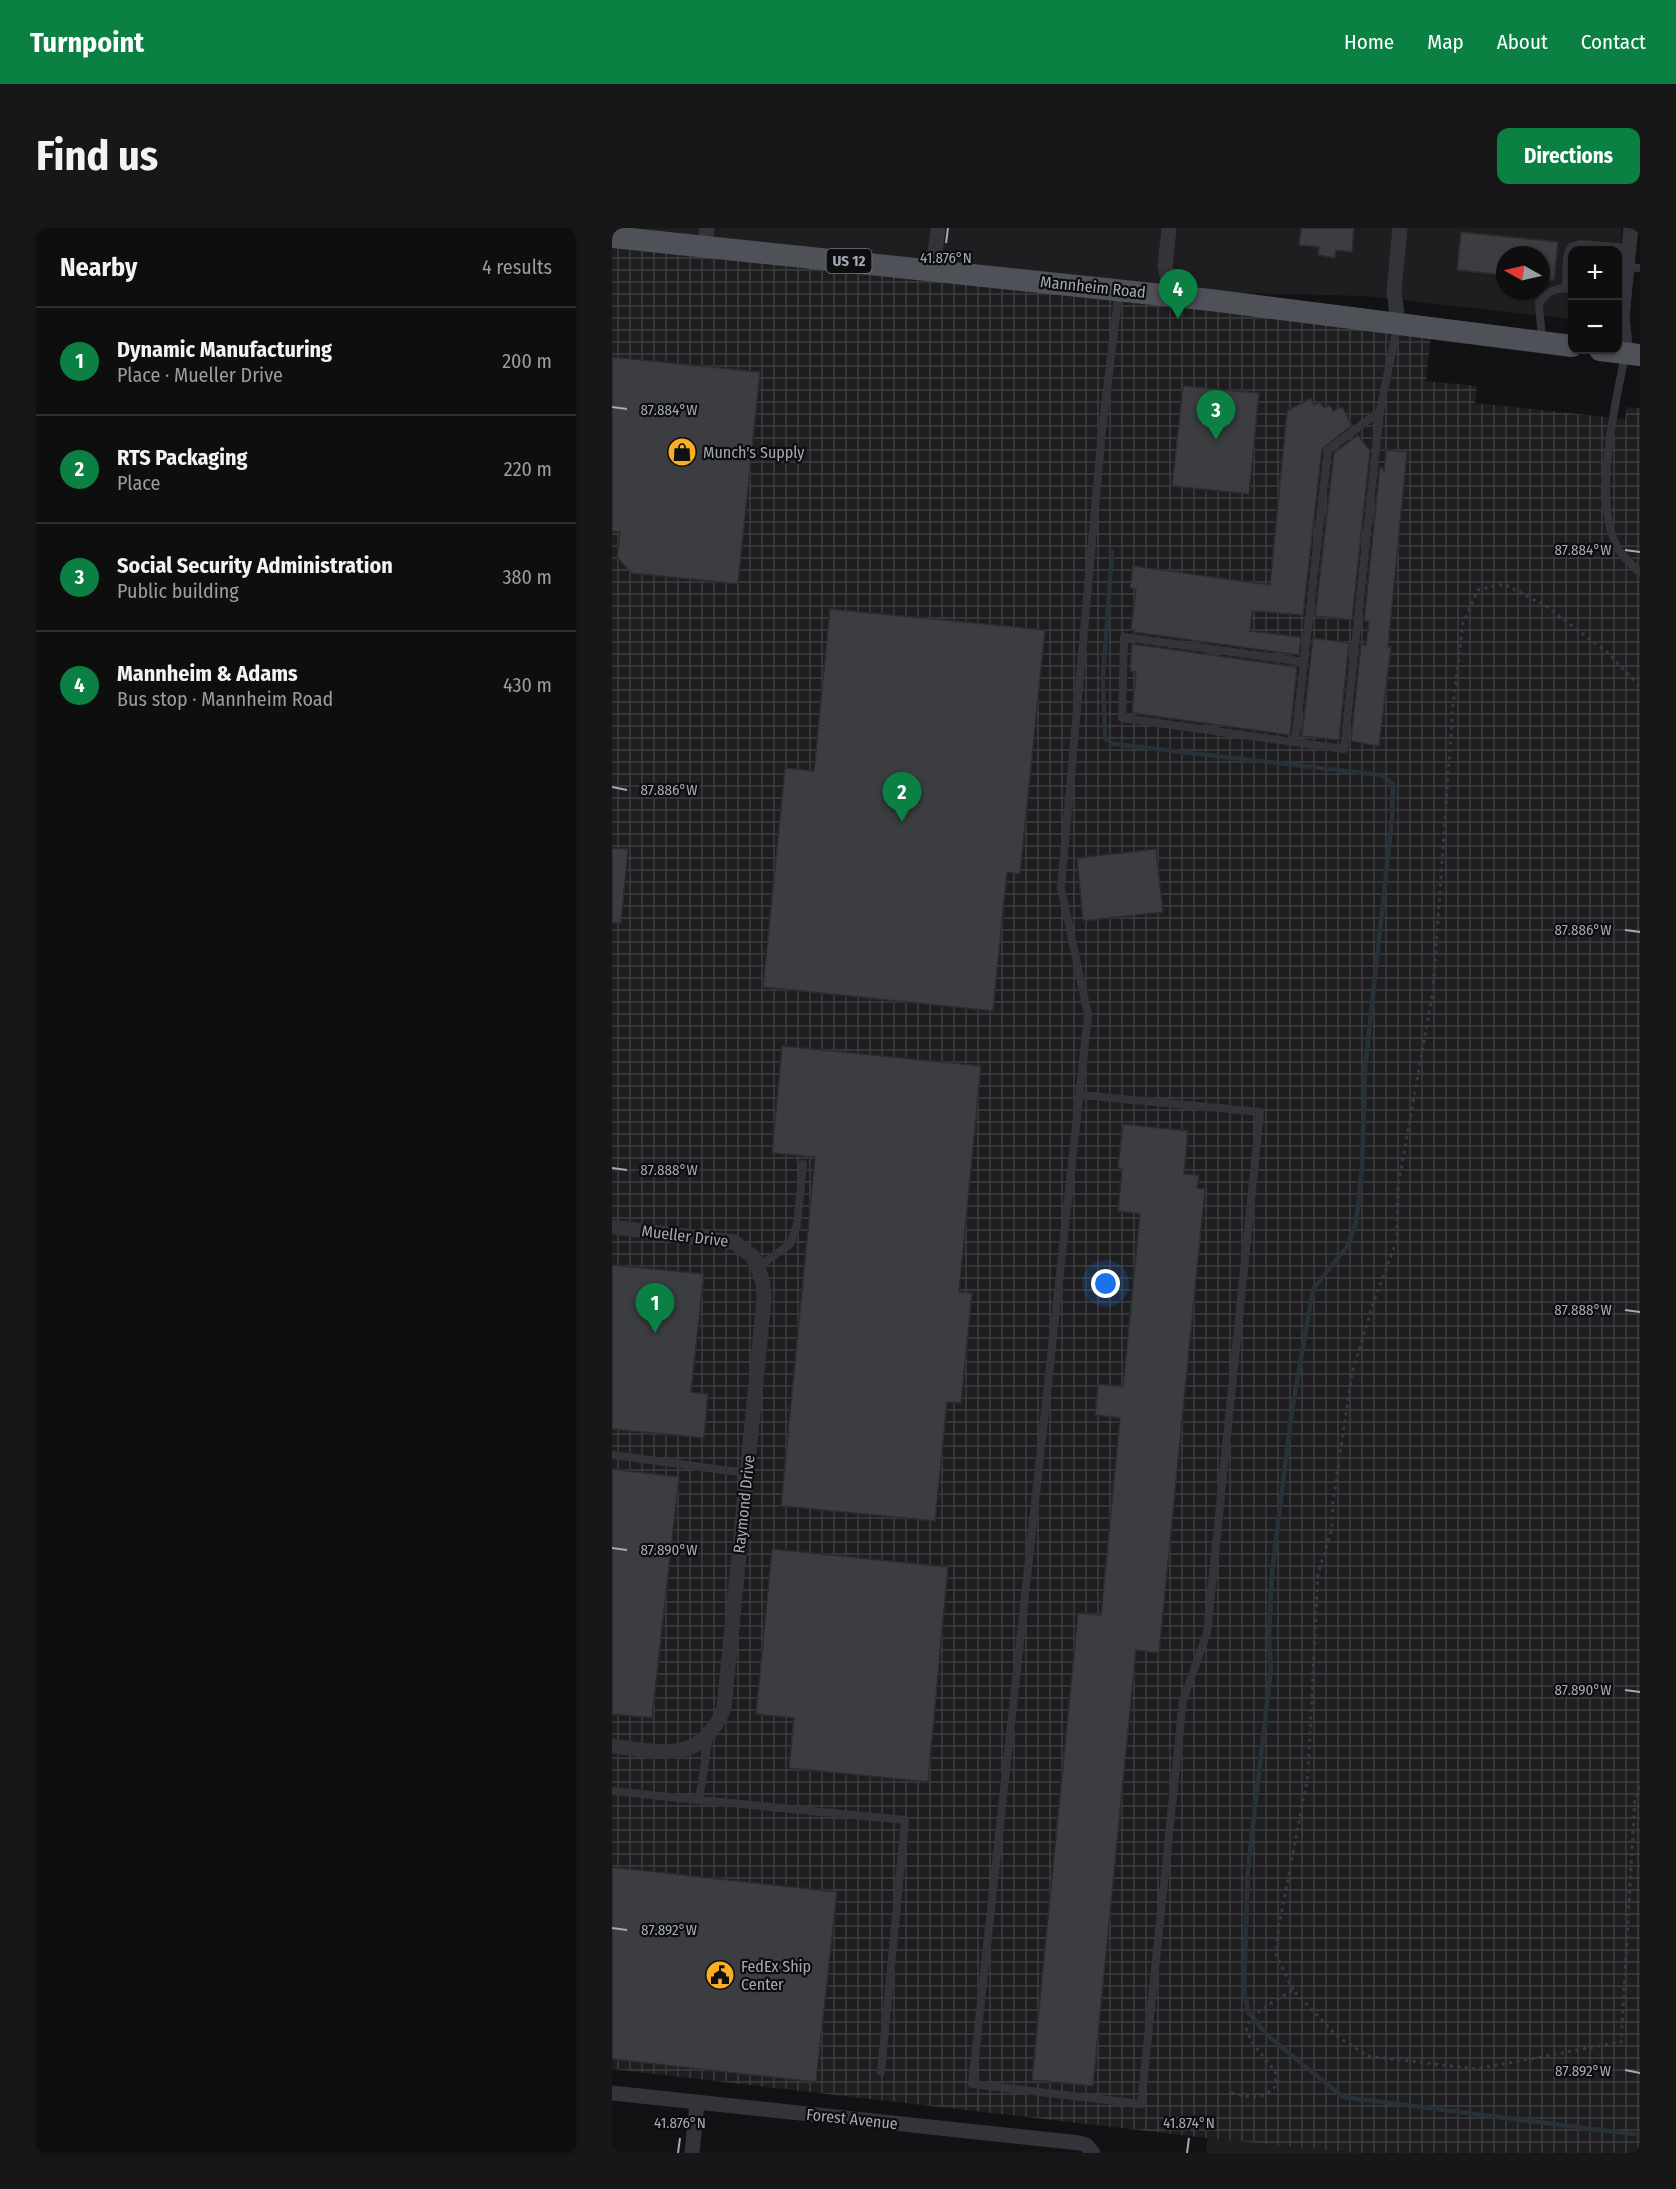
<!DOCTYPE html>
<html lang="en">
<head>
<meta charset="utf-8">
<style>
	:root { --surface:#0e0e0f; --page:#171718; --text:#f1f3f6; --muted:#9b9c9e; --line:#2e2e2f; --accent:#0b8043 }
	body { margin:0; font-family:"Fira Sans Condensed",sans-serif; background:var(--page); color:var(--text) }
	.controls { position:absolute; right:18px; top:18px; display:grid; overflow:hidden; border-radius:12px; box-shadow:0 2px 4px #0004 }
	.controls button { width:54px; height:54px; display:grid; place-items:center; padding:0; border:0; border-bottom:2px solid var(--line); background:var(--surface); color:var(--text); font:30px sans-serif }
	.compass { position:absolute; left:884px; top:18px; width:54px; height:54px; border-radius:50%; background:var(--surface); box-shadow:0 2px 4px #0004; rotate:278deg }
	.you { position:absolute; left:494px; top:1056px; width:21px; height:21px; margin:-15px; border:4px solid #fff; border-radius:50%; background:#1a73e8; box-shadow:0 0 0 9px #1a73e833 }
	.badge { display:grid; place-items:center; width:39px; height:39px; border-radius:50%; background:var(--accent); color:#fff; font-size:20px; font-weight:700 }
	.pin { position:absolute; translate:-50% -50px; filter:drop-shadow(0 2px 3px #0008) }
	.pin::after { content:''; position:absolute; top:32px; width:21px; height:18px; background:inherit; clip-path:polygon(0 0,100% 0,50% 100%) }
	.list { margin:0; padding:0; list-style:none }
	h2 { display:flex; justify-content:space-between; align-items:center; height:78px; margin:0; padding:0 24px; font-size:26px }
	h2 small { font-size:20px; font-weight:400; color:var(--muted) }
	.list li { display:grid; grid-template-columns:39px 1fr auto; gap:18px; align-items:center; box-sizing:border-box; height:108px; padding:0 24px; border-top:2px solid var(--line) }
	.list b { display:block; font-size:22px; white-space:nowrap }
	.list p { margin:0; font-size:20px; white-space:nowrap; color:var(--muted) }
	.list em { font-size:20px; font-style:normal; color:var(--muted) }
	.map { position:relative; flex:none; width:1028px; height:1925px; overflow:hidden; border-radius:12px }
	header { display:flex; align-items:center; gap:36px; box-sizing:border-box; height:84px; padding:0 30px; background:var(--accent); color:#fff }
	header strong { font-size:28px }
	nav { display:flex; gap:33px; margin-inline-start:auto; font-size:21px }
	.intro { display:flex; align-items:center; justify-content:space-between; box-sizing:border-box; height:144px; padding:0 36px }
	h1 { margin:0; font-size:42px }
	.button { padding:15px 27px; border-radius:12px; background:var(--accent); color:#fff; font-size:21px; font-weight:700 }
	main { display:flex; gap:36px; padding:0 36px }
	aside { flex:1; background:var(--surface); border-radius:12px; box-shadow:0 2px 4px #0004 }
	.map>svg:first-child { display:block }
	.built { fill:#1e1e21; fill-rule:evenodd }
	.industrial { fill:url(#industrial-grid) }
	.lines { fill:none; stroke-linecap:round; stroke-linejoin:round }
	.stream { stroke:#283138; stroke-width:4.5 }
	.building { fill:#3c3d41; stroke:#2c2c30; stroke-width:1.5 }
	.path { stroke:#393b40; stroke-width:3; stroke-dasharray:3 4.5; stroke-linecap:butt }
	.service { stroke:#333439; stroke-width:8 }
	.minor { stroke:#333439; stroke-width:15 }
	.primary { stroke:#4f5158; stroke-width:22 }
	.ticks { fill:none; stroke:#a3a9b5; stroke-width:2 }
	.labels { text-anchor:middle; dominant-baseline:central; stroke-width:4.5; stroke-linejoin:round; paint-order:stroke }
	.shield { fill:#0d0d0f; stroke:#767a83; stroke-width:1.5 }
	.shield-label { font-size:15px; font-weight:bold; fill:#a3a9b5 }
	.street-label { font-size:16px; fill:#a3a9b5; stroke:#0d0d0f }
	.poi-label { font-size:16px; fill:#a3a9b5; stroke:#0d0d0f; text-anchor:start }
	.ticks-label { font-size:15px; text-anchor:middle; fill:#a3a9b5; stroke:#0d0d0f; stroke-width:4.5; stroke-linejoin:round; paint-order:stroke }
</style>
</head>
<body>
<header>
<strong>Turnpoint</strong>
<nav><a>Home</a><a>Map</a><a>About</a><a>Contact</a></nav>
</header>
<div class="intro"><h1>Find us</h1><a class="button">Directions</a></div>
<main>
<aside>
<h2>Nearby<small>4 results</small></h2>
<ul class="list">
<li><span class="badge">1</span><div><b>Dynamic Manufacturing</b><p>Place · Mueller Drive</p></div><em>200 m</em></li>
<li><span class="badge">2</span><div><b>RTS Packaging</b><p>Place</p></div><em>220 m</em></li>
<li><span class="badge">3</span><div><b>Social Security Administration</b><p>Public building</p></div><em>380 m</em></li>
<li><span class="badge">4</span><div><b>Mannheim &amp; Adams</b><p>Bus stop · Mannheim Road</p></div><em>430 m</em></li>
</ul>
</aside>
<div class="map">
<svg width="1028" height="1925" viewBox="0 0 1028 1925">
	<defs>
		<pattern id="industrial-grid" width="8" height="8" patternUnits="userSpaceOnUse" patternTransform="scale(1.5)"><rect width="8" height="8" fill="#1e1e21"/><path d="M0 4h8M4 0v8" fill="none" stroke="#3c3c3f"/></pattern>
	</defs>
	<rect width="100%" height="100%" fill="#121214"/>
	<g class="built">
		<path d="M0 0H1010L1006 42 1005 22H960V91L753 68 548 63ZM893 27H929V63H893Z"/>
		<polygon points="595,1910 743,1925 594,1925"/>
	</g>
	<polygon class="industrial" points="0,18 819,106 814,153 865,158 863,175 1013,191 1015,179 1028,180 1028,1925 743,1925 595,1910 0,1841"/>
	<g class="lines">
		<polyline class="stream" points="500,324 491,450 493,510 501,516 769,547 781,556 780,591 753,841 750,941 744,995 735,1019 701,1061 679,1189 660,1345 657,1410 659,1440 636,1641 632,1762 636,1784 656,1808 731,1869 1028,1907"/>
	</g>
	<g class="building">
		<polygon points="689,0 742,0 740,24 724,22 723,30 706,27 707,19 687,17"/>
		<polygon points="849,4 946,14 942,52 929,51 929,27 893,27 893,47 845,42"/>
		<polygon points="0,129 148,144 126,356 19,345 5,329 8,304 0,303"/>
		<polygon points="571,158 647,165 637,266 560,258"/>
		<polygon points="699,170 702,177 708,174 712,180 718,177 721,183 730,179 740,197 710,221 691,387 640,383 638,403 689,409 687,427 522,404 522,402 519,402 524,361 518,360 521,338 658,357 675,183"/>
		<polygon points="746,207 758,223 740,392 703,388 722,225"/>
		<polygon points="774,222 795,224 776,419 779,419 767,518 739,513 749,416 754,417 757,393 752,393 768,238 772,243"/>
		<polygon points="218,381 433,402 408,646 395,644 381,783 151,759 173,540 202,543"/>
		<polygon points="701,410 737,415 727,512 690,508"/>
		<polygon points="520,416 685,439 678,507 520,485 524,444 518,443"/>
		<polygon points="0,620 16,621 9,695 0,695"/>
		<polygon points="544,621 551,684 471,693 465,630"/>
		<polygon points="170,818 369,838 347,1064 360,1065 349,1175 335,1174 323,1293 169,1278 203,929 160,925"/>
		<polygon points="511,896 576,903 572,946 587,947 585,960 593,961 547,1425 524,1422 481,1858 420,1852 466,1385 489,1387 508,1190 483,1187 486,1156 511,1159 528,986 506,983 510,941 506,940"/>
		<polygon points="0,1037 92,1046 79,1164 96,1166 92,1210 0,1201"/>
		<polygon points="0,1241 67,1249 40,1490 0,1486"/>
		<polygon points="160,1321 336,1339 316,1554 177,1540 182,1490 144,1486"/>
		<polygon points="0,1639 225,1664 204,1854 0,1831"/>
	</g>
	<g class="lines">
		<g class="path">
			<polyline points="681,1762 664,1727 667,1698 696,1547 706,1345 720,1301 721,1274 740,1145 763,1070 785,1012 786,958 821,763 841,477 851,395 866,362 892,356 934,378 996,425 1028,459"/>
			<path d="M619 1865C637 1869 648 1873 663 1859L664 1845 639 1813 634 1800C641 1783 666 1772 681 1762L726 1809 756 1828 864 1841 1009 1814 1023 1571 1028 1558"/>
		</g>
		<g class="service">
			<polyline points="1015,39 1028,40"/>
			<polyline points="954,60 955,29 959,19 968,16 1017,20"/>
			<path d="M930 112 927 75C937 62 944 59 960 61"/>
			<path d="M1013 128C1003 176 978 283 1009 325 1014 332 1022 339 1028 345"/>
			<polyline points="768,183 716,222 692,434 512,409 510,490 732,521 768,183 785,99"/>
			<polyline points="683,513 692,434"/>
			<polyline points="469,867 648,884 595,1405 571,1472 529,1876 360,1856 476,787 449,660 490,202 507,63"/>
			<polyline points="146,1039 178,1016 185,997 191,936"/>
			<polyline points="0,1227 135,1245"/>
			<polyline points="97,1508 87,1572 293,1592 269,1844"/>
			<polyline points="0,1563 87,1572"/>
		</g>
		<g class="minor">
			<polyline points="557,0 553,38 559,67"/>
			<polyline points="93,18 95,0"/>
			<polyline points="321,42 326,0"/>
			<polyline points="786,95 782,63 788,0"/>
			<polyline points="1014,125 1010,89 1019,0"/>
			<path d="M0 999 122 1014 140 1028 146 1039 151 1056 152 1072 112 1480C89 1537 50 1524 0 1518"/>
			<polyline points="0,1865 468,1915 474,1917 481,1925"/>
			<polyline points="80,1925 85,1875"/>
		</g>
		<g class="primary">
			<polyline points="0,9 598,72 960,118"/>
			<polyline points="988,122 1028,127"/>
		</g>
	</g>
	<path class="ticks" d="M334 15 336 0M0 179 15 181M1013 322 1028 324M0 559 15 562M1013 702 1028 704M0 940 15 942M1013 1082 1028 1084M0 1320 15 1322M1013 1462 1028 1464M0 1700 15 1702M1013 1842 1028 1845M66 1925 68 1910M575 1925 577 1910"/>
	<defs>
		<g id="shop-disc" transform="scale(1.5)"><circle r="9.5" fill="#fbad23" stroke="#0d0d0f"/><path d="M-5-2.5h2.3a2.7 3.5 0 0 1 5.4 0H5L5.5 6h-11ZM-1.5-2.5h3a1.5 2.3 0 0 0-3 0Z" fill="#111"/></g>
		<g id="civic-disc" transform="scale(1.5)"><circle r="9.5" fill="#fbad23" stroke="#0d0d0f"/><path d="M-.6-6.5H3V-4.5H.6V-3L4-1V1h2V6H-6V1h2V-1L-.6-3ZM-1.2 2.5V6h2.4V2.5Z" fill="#111"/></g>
	</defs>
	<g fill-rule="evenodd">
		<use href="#shop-disc" x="70" y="224"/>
		<use href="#civic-disc" x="108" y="1747"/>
	</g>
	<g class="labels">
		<rect class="shield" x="214.5" y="21" width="45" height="24" rx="4.5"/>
		<g class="shield-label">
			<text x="237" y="33">US 12</text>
		</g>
		<g class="street-label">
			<text transform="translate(481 59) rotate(6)">Mannheim Road</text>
			<text transform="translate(73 1008) rotate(7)">Mueller Drive</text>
			<text transform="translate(132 1276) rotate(-84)">Raymond Drive</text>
			<text transform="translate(240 1891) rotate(6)">Forest Avenue</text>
		</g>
		<g class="poi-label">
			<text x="91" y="224">Munch's Supply</text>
			<text x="129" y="1738">FedEx Ship<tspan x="129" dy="18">Center</tspan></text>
		</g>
	</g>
	<g class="ticks-label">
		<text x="334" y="35">41.876°N</text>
		<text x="57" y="187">87.884°W</text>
		<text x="971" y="327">87.884°W</text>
		<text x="57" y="567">87.886°W</text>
		<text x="971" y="707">87.886°W</text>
		<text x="57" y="947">87.888°W</text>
		<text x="971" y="1087">87.888°W</text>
		<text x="57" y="1327">87.890°W</text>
		<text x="971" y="1467">87.890°W</text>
		<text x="57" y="1707">87.892°W</text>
		<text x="971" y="1848">87.892°W</text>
		<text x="68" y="1900">41.876°N</text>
		<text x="577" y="1900">41.874°N</text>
	</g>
</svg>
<div class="controls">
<button>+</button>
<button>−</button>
</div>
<svg class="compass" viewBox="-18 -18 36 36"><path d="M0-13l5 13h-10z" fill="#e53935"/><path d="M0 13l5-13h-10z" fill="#9b9c9e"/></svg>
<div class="you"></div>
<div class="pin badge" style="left:43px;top:1105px">1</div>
<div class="pin badge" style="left:290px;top:594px">2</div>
<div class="pin badge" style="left:604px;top:212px">3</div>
<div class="pin badge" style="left:566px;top:91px">4</div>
</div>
</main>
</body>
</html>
